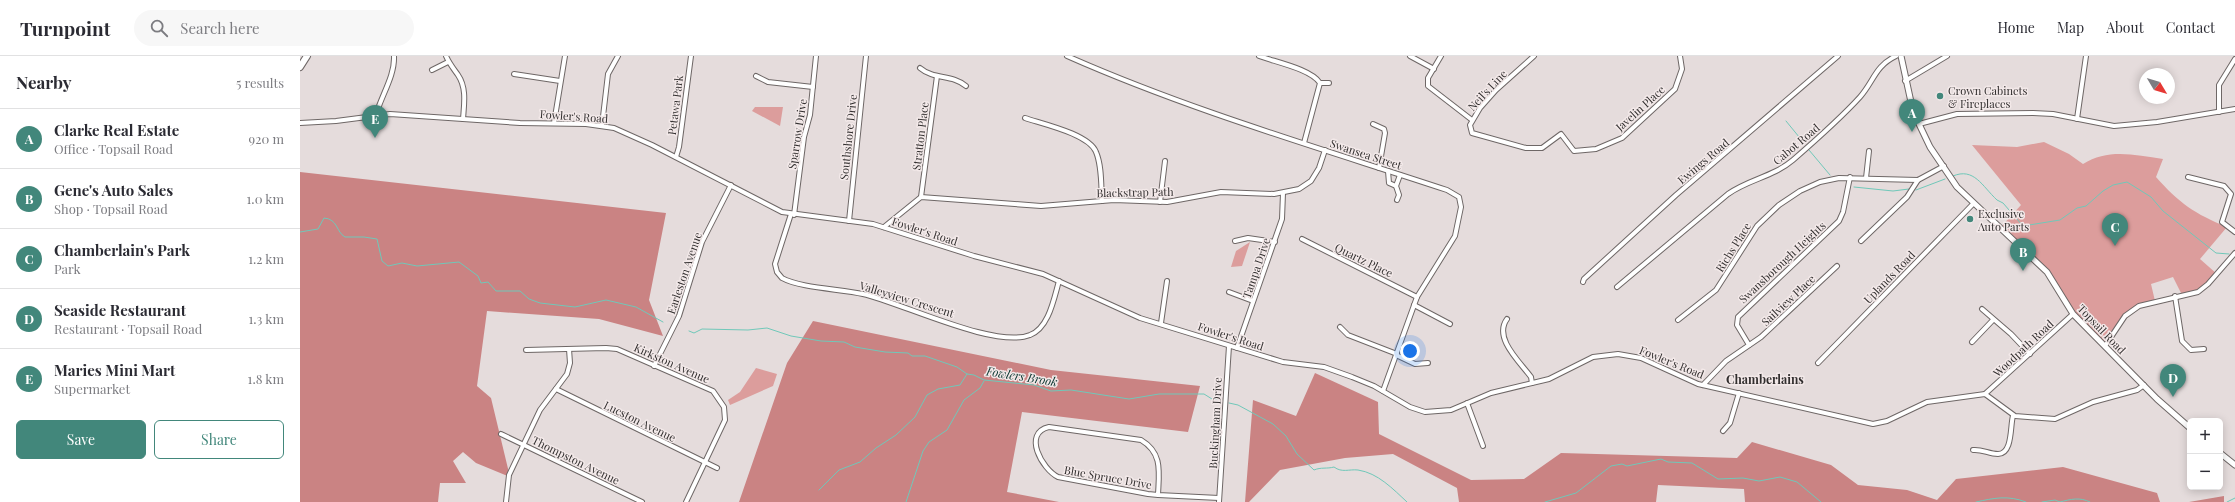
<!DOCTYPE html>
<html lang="en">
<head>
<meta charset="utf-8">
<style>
	:root { --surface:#fff; --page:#f7f7f7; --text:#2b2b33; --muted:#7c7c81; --line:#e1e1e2; --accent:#42877b }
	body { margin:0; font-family:"Playfair Display",serif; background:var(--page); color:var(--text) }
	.controls { position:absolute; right:12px; bottom:12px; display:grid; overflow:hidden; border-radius:6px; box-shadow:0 2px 10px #0003 }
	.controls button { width:36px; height:36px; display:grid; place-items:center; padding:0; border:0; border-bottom:1px solid var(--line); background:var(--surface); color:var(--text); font:20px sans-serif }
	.compass { position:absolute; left:1839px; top:12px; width:36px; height:36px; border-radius:50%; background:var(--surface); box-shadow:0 2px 10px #0003; rotate:128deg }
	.you { position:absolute; left:1110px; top:295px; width:14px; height:14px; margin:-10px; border:3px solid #fff; border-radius:50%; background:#1a73e8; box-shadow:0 0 0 6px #1a73e833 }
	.badge { display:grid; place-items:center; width:26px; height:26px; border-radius:50%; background:var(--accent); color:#fff; font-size:13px; font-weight:700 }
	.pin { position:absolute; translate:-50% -33px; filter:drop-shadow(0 1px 2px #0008) }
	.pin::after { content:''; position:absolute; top:21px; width:14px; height:12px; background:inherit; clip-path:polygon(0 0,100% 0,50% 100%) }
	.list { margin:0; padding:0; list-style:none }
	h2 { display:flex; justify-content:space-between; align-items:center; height:52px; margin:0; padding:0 16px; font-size:17px }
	h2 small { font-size:13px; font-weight:400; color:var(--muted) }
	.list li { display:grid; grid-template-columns:26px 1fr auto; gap:12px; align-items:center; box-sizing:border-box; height:60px; padding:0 16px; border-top:1px solid var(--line) }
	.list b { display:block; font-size:15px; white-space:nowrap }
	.list p { margin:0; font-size:13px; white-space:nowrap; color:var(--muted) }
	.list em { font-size:13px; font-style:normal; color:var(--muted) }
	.actions { display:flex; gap:8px; padding:12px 16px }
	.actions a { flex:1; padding:9px 0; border:1px solid var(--accent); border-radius:6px; text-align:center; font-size:14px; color:var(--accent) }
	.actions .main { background:var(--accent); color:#fff }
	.icon { flex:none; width:22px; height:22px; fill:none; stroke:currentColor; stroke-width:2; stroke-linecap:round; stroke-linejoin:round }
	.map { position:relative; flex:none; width:1935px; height:446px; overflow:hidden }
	header { display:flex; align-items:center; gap:24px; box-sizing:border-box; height:56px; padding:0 20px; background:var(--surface); border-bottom:1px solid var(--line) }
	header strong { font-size:19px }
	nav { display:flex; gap:22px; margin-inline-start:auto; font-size:14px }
	.search { width:280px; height:36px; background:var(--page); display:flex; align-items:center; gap:10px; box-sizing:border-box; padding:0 14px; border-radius:22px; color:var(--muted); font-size:15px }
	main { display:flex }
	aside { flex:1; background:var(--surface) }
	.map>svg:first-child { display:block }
	.green { fill:#dc9d9c }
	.forest { fill:#ca8383 }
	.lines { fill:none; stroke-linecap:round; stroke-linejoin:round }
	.stream { stroke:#70c8b9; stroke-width:1 }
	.minor-casing { stroke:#6e6766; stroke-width:6 }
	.major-casing { stroke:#6e6766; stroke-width:7 }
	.highway-casing { stroke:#6e6766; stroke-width:8 }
	.minor { stroke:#fff; stroke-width:4 }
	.major { stroke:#fff; stroke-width:5 }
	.highway { stroke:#fff; stroke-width:6 }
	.poi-dot { fill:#42877b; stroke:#f3e9e9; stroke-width:1.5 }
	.labels { text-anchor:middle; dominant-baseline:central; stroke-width:3; stroke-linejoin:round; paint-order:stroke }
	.street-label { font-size:11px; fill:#312e2e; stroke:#f3e9e9 }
	.poi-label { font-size:11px; fill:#312e2e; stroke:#f3e9e9; text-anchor:start }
	.water-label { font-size:12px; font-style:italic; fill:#09342e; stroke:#f3e9e9 }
	.neighbourhood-label { font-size:12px; font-weight:bold; fill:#312e2e; stroke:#f3e9e9 }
</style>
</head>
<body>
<header>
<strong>Turnpoint</strong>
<div class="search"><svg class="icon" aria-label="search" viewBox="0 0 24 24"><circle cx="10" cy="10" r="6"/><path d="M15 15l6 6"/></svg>Search here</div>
<nav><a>Home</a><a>Map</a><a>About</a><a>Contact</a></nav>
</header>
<main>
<aside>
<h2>Nearby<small>5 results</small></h2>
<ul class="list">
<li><span class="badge">A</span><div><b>Clarke Real Estate</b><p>Office · Topsail Road</p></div><em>920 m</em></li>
<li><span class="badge">B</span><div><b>Gene's Auto Sales</b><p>Shop · Topsail Road</p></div><em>1.0 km</em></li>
<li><span class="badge">C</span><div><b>Chamberlain's Park</b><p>Park</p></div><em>1.2 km</em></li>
<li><span class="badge">D</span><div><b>Seaside Restaurant</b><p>Restaurant · Topsail Road</p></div><em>1.3 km</em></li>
<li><span class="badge">E</span><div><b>Maries Mini Mart</b><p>Supermarket</p></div><em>1.8 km</em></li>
</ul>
<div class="actions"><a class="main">Save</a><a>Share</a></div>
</aside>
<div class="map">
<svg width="1935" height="446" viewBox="0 0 1935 446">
	<rect width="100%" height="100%" fill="#e5dcdc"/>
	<g class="green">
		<polygon points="455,51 483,51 480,70 452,55"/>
		<path d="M1744 86 1769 98 1783 108C1808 92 1835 99 1863 103L1856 121C1879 147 1895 158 1927 171L1900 203 1917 218 1898 236 1882 239 1873 221 1851 228 1855 245C1827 254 1821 267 1805 290L1773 258 1747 216 1700 172 1721 149 1672 89 1717 91Z"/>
		<polygon points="950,186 942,210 931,211 936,195"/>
		<polygon points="456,312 477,318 473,330 430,349 428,344 440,336"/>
	</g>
	<g class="forest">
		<polygon points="0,116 366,157 349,244 363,280 299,263 187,255 177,330 191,342 210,421 176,407 163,396 153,405 166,427 140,427 138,446 0,446"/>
		<polygon points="513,265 751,314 900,330 888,376 722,356 707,436 759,446 439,446 487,307"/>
		<polygon points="1015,317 1078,346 1079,378 1171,424 1224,423 1261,397 1437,402 1452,386 1531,409 1558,429 1607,434 1637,444 1656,423 1763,411 1857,437 1860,446 1445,446 1444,433 1358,429 1356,446 1159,446 1157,432 1093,398 1045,402 980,414 949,446 945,446 953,344 996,360"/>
		<polygon points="1924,440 1924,446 1889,446"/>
	</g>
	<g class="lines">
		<g class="stream">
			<polyline points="1486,65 1504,87"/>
			<polyline points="1509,94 1530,119"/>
			<path d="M1653 120C1674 111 1682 130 1697 144L1703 147 1723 170 1760 164 1777 152 1786 150 1803 135 1813 129 1827 126 1851 141 1863 155 1916 197 1929 198"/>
			<polyline points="1554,131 1593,135 1609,133"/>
			<polyline points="1616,134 1645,123"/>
			<path d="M0 176 18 173 24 162C38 163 36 176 45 181H64L77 183 82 205 88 210 102 207 117 210 159 206 178 220 181 227 188 226 196 235H220L229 243 240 247 275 251 306 244 336 251 363 266"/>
			<polyline points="389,275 394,277 402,273 448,274 467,272 491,280 521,285 544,286 555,291 585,296 608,297 612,300 625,300 657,311 667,318 674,319 684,324 734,329 751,335 771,334 829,343 859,338 904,338 912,343 917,343"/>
			<path d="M929 347 938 349 973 368 986 380 997 398 1014 414C1021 411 1027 413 1034 411 1042 417 1049 413 1058 414 1078 417 1093 433 1107 446"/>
			<polyline points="519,434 539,414 560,406 576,392 596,379 615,361 627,339 638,333 660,329 667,318"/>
			<polyline points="606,446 623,395 629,386 647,374 664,344 680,332 684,325"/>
			<polyline points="1245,446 1276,437 1311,410 1322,408 1327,410 1361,403 1368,406 1392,407 1418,423 1443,422 1459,425 1480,421 1497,426 1521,446"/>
			<path d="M1676 446C1694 442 1708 439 1726 446"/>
			<polyline points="1742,446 1755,444 1760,446"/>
			<path d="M1760 446C1771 443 1780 441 1790 446"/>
			<polyline points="1927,446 1935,442"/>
		</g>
		<g class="minor-casing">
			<g id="minor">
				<path d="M146 0C149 7 153 12 158 19 167 32 164 49 163 63"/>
				<path d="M767 0C889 54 1020 92 1147 134L1159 141 1161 151 1155 180 1117 241 1083 335"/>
				<path d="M959 0C975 6 1011 13 1020 27L1004 87"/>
				<polyline points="1110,0 1134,13"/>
				<polyline points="1141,0 1128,22 1128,30 1172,64"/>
				<polyline points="1234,0 1196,34 1180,52 1170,69 1172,77 1226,92 1242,92 1261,78 1274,95 1296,93 1322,82 1375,33 1382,13 1380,0"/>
				<path d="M620 12C634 24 652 18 666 30"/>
				<polyline points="132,14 148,6"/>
				<polyline points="214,18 260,25"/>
				<polyline points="456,20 468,26 513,31"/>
				<polyline points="1605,25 1647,0"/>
				<polyline points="1020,27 1029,27"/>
				<polyline points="1919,56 1919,29 1935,3"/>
				<path d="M76 59C81 40 95 20 94 0"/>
				<path d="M725 62C743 68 789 78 796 96 802 110 801 129 802 145"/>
				<polyline points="1777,63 1786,0"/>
				<polyline points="0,67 36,65 90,58 220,67 286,68 314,72 352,89 482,156 573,168 674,200 743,218 840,262 983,306 1024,311 1052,321 1074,330 1110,351 1125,356 1151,354 1191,337 1249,323 1293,301 1318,298 1341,302 1398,328 1573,368 1587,365 1627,346 1685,338 1715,360 1755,363 1793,346 1837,334 1844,329"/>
				<polyline points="254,67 265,0"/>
				<polyline points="1073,68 1084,73 1085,77 1079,112"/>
				<polyline points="1619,68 1657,58 1733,57 1753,58 1814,70 1857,66 1935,53"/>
				<polyline points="302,69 308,18 318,0"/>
				<polyline points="376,101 379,91 391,0"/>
				<polyline points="1088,115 1089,127 1096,130"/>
				<polyline points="1888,121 1924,130 1931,138 1922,166 1935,176"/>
				<polyline points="1566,122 1569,95"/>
				<polyline points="621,141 637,20"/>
				<polyline points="1097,144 1099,139 1096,130 1100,119"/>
				<polyline points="860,146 865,105"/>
				<path d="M491 158 475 208 477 216 482 222C500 232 541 233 563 238 602 247 695 293 730 279 749 272 754 242 759 225"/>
				<polyline points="494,159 504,81 510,59 516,0"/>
				<polyline points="549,165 566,0"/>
				<polyline points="584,171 621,141 741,150 814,144 867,146 921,136 974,138 999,133 1011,125 1019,112 1025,94"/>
				<polyline points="1002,183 1117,241"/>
				<polyline points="935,185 948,182 975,186"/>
				<polyline points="1561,185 1607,141 1618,124"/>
				<polyline points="1283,226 1284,223 1376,139 1538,0"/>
				<path d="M1317 231 1428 138C1449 123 1473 121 1493 104 1516 84 1540 63 1560 41 1574 25 1575 10 1596 0"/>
				<polyline points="929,236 953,245"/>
				<polyline points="1875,240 1882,285 1891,294 1904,293"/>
				<polyline points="1114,249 1150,268"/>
				<polyline points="1682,253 1711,278 1730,298"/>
				<path d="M1207 263C1193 282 1220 306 1231 321L1232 327"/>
				<polyline points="1378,264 1416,234 1457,170 1479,149 1500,135 1520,126 1539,122 1618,124 1644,110"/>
				<polyline points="861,267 867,225"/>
				<polyline points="1040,271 1048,279 1097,298"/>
				<polyline points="1672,286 1693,264"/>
				<polyline points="1449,289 1437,269 1438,261 1539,165 1543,156 1550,121"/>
				<polyline points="1805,290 1825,260 1839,250 1898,236 1908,228 1935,197"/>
				<polyline points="937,292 982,163 983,137"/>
				<polyline points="226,294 306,292 317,293 413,335 424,351 425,364 386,446"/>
				<polyline points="1096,299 1115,308 1128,307"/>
				<polyline points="1518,307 1673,148"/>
				<polyline points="354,310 379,260 402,186 431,129"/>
				<polyline points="1403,329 1426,305 1461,281 1537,210"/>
				<polyline points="256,333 417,412"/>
				<polyline points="1685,338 1773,258"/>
				<polyline points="1167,347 1183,390"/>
				<polyline points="1423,375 1430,367 1439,337"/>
				<polyline points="201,378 342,446"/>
				<path d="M1673 394C1682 393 1689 398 1698 398 1713 398 1710 369 1713 360"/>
				<path d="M858 439C859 416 863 397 841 384L749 371C722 377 742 413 758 421L848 438 858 439 919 442"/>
				<polyline points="206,446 209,419 240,354 267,318 270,307 269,293"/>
				<polyline points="919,446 929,290"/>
			</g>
		</g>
		<g class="major-casing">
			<g id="major">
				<polyline points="1601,0 1611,46 1619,68 1630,91 1657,131 1747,216 1773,258 1857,343 1890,372"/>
				<polyline points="1920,397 1935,409"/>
			</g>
		</g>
		<g class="highway-casing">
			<polyline id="highway" points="0,11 7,0"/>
		</g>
		<use href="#minor" class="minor"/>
		<use href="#major" class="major"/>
		<use href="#highway" class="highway"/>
	</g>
	<g class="poi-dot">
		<circle cx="1640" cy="40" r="4"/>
		<circle cx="1670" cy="163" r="4"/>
	</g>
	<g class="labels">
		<g class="street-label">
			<text transform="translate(1187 34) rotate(-47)">Neil's Line</text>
			<text transform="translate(375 49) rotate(-83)">Petawa Park</text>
			<text transform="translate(1340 52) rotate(-42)">Javelin Place</text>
			<text transform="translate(274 60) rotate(4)">Fowler's Road</text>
			<text transform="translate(497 78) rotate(-81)">Sparrow Drive</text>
			<text transform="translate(620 80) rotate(-83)">Stratton Place</text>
			<text transform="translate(548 81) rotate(-84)">Southshore Drive</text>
			<text transform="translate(1496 88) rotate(-40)">Cabot Road</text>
			<text transform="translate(1066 98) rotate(18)">Swansea Street</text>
			<text transform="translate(1403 105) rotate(-40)">Ewings Road</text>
			<text transform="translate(835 136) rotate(-1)">Blackstrap Path</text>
			<text transform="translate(625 175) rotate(18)">Fowler's Road</text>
			<text transform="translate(1433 191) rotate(-58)">Richs Place</text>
			<text transform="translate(1064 204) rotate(26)">Quartz Place</text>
			<text transform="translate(1482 206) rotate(-43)">Swansborough Heights</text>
			<text transform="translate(956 212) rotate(-71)">Tampa Drive</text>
			<text transform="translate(384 217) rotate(-71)">Earleston Avenue</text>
			<text transform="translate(1589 221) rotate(-46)">Uplands Road</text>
			<text transform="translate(607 243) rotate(17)">Valleyview Crescent</text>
			<text transform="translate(1488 244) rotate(-43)">Sailview Place</text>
			<text transform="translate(1802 273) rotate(46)">Topsail Road</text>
			<text transform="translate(931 280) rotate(18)">Fowler's Road</text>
			<text transform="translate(1723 292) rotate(-43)">Woodpath Road</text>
			<text transform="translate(1372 306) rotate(22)">Fowler's Road</text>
			<text transform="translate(372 307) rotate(24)">Kirkston Avenue</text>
			<text transform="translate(340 365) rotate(26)">Lucston Avenue</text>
			<text transform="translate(915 367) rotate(-87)">Buckingham Drive</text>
			<text transform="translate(276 404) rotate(26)">Thompston Avenue</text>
			<text transform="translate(808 421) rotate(10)">Blue Spruce Drive</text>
		</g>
		<g class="poi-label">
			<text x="1648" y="34">Crown Cabinets<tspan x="1648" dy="13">&amp; Fireplaces</tspan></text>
			<text x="1678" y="157">Exclusive<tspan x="1678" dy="13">Auto Parts</tspan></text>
		</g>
		<g class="water-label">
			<text transform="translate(722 320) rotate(9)">Fowlers Brook</text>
		</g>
		<g class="neighbourhood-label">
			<text x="1465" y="323">Chamberlains</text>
		</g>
	</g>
</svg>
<div class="controls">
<button>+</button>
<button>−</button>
</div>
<svg class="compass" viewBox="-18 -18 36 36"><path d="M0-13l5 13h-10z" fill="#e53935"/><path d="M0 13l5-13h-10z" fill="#7c7c81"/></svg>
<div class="you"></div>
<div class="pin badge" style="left:1612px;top:76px">A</div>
<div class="pin badge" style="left:1723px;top:215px">B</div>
<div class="pin badge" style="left:1815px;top:190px">C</div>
<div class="pin badge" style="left:1873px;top:341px">D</div>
<div class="pin badge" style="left:75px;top:82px">E</div>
</div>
</main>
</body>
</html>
